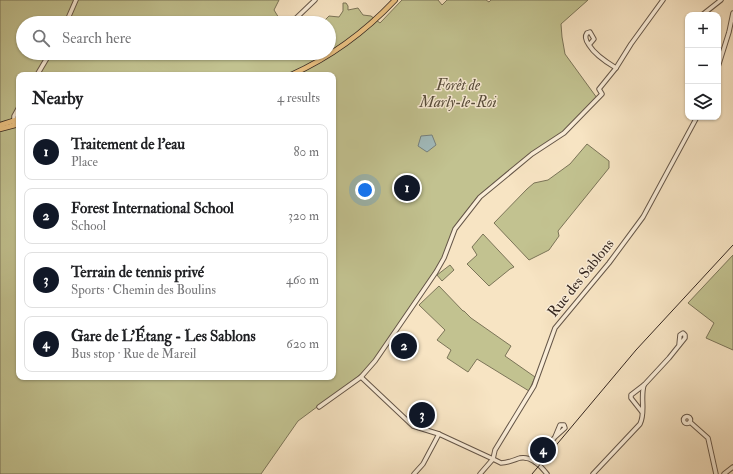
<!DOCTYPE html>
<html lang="en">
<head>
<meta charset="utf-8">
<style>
	:root { --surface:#fff; --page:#f2f2f2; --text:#202124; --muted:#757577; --line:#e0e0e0; --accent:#111827 }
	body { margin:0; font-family:"IM FELL Double Pica",serif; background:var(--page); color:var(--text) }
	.controls { position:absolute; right:12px; top:12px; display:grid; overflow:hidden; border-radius:8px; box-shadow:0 1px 3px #0004 }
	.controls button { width:36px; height:36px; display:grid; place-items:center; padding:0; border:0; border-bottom:1px solid var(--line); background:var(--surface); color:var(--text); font:20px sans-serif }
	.you { position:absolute; left:365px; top:190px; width:14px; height:14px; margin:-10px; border:3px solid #fff; border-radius:50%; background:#1a73e8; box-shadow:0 0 0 6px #1a73e833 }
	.badge { display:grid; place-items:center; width:26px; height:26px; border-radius:50%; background:var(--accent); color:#fff; font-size:13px; font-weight:700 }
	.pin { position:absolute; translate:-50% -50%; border:2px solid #fff; box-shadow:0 1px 4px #0006 }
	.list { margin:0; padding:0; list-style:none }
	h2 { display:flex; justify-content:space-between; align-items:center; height:52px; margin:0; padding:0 16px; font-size:17px }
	h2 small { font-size:13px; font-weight:400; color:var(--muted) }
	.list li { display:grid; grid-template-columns:26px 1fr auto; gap:12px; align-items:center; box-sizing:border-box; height:56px; margin:0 8px 8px; padding:0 8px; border:1px solid var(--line); border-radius:8px }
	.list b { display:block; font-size:15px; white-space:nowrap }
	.list p { margin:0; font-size:13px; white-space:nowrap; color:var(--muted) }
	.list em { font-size:13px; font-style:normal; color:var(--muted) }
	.icon { flex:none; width:22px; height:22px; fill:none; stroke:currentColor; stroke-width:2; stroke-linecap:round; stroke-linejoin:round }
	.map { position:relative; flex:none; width:733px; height:474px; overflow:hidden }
	.search { position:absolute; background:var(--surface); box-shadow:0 1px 3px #0004; left:16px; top:16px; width:320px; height:44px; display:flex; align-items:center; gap:10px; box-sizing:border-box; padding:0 14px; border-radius:22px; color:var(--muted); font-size:15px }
	.panel { position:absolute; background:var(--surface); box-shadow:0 1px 3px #0004; left:16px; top:72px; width:320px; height:308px; border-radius:8px }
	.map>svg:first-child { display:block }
	.green { fill:#c2c290; stroke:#7b7458; fill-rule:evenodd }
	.water { fill:#a1bcbe; stroke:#75807e }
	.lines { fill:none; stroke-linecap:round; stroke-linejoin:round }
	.minor-casing { stroke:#655648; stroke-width:5.5 }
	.major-casing { stroke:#34261f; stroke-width:6 }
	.minor { stroke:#faedd8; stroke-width:3.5 }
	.major { stroke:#ecc282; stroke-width:4.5 }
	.tram { stroke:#34261f; stroke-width:1 }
	.labels { text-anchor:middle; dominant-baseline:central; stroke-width:3; stroke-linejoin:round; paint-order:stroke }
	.park-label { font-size:15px; font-style:italic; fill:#584d3b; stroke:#faedd8 }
	.street-label { font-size:15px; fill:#34261f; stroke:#faedd8 }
</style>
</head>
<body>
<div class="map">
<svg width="733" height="474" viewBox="0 0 733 474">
	<rect width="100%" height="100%" fill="#f7e4c3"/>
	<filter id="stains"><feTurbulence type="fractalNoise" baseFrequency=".005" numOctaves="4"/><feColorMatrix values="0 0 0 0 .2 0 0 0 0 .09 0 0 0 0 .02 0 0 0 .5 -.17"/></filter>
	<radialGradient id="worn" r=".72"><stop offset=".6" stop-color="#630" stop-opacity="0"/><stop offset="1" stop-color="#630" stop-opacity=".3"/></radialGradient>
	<g class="green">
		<path d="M0 0H279L274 10 282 23H23V53H329V23H324L325 20 329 16 339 17 343 11V3H346L348 6V10L358 8 363 15 371 16 380 23 402 0H438L442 5 447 0H486L489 2 491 0H588L561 24 562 37 565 54 597 98 562 134 529 154 478 196 455 226 443 258 374 360 360 375 298 421 261 474H0ZM19 75H333V377H19Z"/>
		<polygon points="587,144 609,161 609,168 558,231 559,236 549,250 529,260 494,223 527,189 534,183 548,180 570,164"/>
		<polygon points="483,234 514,267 510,269 489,286 467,264 477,255 472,247"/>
		<polygon points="733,255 733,350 706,338 714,323 688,303"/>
		<polygon points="450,265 454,270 442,281 437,275"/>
		<polygon points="439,286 463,311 464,311 471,318 511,346 505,356 535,377 529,391 477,359 468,372 447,358 451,350 437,340 445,330 419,305"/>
		<polygon points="423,405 430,409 422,425 414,421"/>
	</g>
	<polygon class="water" points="432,135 436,145 427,152 418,146 421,136"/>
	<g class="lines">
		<g class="minor-casing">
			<g id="minor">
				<polyline points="702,15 721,0"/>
				<polyline points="66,23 76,0"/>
				<polyline points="291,23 315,0"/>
				<path d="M589 45C586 41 584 37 587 33L590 32 594 39 589 45C595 55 606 62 616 68"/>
				<polyline points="718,67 729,32 733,13"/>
				<polyline points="37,75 50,53"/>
				<polyline points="14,123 14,116 19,107"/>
				<polyline points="361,377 413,426 439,434 493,459"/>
				<polyline points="319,407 361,377 375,361 436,272 444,258 455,229 480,197 532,154 564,133 602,94 599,89 616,68 631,44 663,0"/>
				<polyline points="642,412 631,398 631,395 644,385"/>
				<circle cx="687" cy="420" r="3.5"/>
				<polyline points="690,422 708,438 716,474"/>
				<polyline points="493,459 495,450 534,386 555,328 609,263 643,217 697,117"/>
				<path d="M493 459 501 463C508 463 514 460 520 458 531 456 541 466 547 474"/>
				<polyline points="535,462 555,437 565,428 564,425 560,425 555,437"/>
				<polyline points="414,474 423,464 439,434"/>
				<polyline points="480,474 493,459"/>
				<path d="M593 474 640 424C646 412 640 398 644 385L669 358 685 338V335L683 333 680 335 679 345"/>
				<polyline points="724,474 733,467"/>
			</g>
		</g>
		<g class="major-casing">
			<g id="major">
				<path d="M291 75C331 57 365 32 395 0"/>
				<polyline points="0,125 19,119"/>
				<polyline points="0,129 19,124"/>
			</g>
		</g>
		<use href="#minor" class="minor"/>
		<use href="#major" class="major"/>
		<polyline class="tram" points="532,474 636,350 733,245"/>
	</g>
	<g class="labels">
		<g class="park-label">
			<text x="458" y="85">Forêt de<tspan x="458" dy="17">Marly-le-Roi</tspan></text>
		</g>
		<g class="street-label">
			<text transform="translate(581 278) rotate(-51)">Rue des Sablons</text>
		</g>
	</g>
	<rect width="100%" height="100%" filter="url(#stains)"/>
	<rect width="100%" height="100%" fill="url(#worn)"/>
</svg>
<div class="controls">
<button>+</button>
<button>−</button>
<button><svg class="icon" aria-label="layers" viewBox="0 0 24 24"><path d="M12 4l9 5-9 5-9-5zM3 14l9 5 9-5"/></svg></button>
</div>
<div class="you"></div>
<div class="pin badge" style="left:407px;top:188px">1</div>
<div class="pin badge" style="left:404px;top:346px">2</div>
<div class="pin badge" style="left:422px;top:415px">3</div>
<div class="pin badge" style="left:543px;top:450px">4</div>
<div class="search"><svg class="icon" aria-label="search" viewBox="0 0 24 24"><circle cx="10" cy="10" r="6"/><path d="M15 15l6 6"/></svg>Search here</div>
<section class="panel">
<h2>Nearby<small>4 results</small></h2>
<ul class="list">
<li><span class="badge">1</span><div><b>Traitement de l'eau</b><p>Place</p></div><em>80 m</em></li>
<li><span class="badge">2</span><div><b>Forest International School</b><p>School</p></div><em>320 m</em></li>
<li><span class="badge">3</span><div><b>Terrain de tennis privé</b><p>Sports · Chemin des Boulins</p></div><em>460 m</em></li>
<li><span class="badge">4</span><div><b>Gare de L'Étang - Les Sablons</b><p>Bus stop · Rue de Mareil</p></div><em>620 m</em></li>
</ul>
</section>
</div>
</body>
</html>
